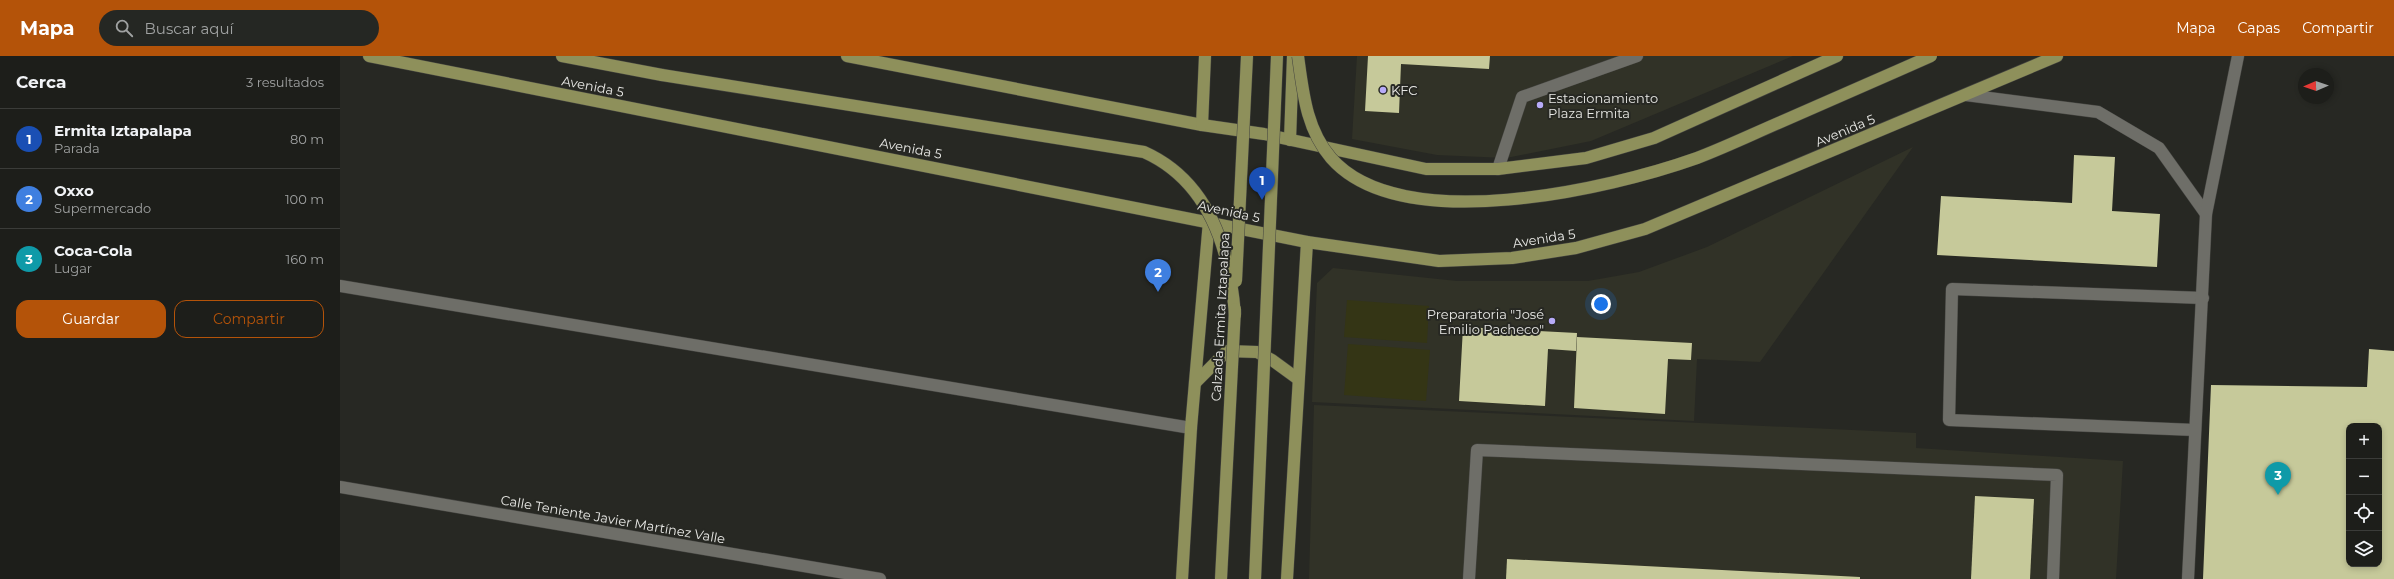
<!DOCTYPE html>
<html lang="es">
<head>
<meta charset="utf-8">
<style>
	:root { --surface:#1d1e1a; --page:#252723; --text:#f1f3f6; --muted:#a0a2a2; --line:#3b3c39; --accent:#b45309 }
	body { margin:0; font-family:Montserrat,sans-serif; background:var(--page); color:var(--text) }
	.controls { position:absolute; right:12px; bottom:12px; display:grid; overflow:hidden; border-radius:8px; box-shadow:0 2px 6px #0003 }
	.controls button { width:36px; height:36px; display:grid; place-items:center; padding:0; border:0; border-bottom:1px solid var(--line); background:var(--surface); color:var(--text); font:20px sans-serif }
	.compass { position:absolute; left:1958px; top:12px; width:36px; height:36px; border-radius:50%; background:var(--surface); box-shadow:0 2px 6px #0003; rotate:268deg }
	.you { position:absolute; left:1261px; top:248px; width:14px; height:14px; margin:-10px; border:3px solid #fff; border-radius:50%; background:#1a73e8; box-shadow:0 0 0 6px #1a73e833 }
	.badge { display:grid; place-items:center; width:26px; height:26px; border-radius:50%; background:var(--accent); color:#fff; font-size:13px; font-weight:700 }
	.pin { position:absolute; translate:-50% -33px; filter:drop-shadow(0 1px 2px #0008) }
	.pin::after { content:''; position:absolute; top:21px; width:14px; height:12px; background:inherit; clip-path:polygon(0 0,100% 0,50% 100%) }
	.list { margin:0; padding:0; list-style:none }
	h2 { display:flex; justify-content:space-between; align-items:center; height:52px; margin:0; padding:0 16px; font-size:17px }
	h2 small { font-size:13px; font-weight:400; color:var(--muted) }
	.list li { display:grid; grid-template-columns:26px 1fr auto; gap:12px; align-items:center; box-sizing:border-box; height:60px; padding:0 16px; border-top:1px solid var(--line) }
	.list b { display:block; font-size:15px; white-space:nowrap }
	.list p { margin:0; font-size:13px; white-space:nowrap; color:var(--muted) }
	.list em { font-size:13px; font-style:normal; color:var(--muted) }
	.actions { display:flex; gap:8px; padding:12px 16px }
	.actions a { flex:1; padding:9px 0; border:1px solid var(--accent); border-radius:12px; text-align:center; font-size:14px; color:var(--accent) }
	.actions .main { background:var(--accent); color:#fff }
	.icon { flex:none; width:22px; height:22px; fill:none; stroke:currentColor; stroke-width:2; stroke-linecap:round; stroke-linejoin:round }
	.map { position:relative; flex:none; width:2054px; height:523px; overflow:hidden }
	header { display:flex; align-items:center; gap:24px; box-sizing:border-box; height:56px; padding:0 20px; background:var(--accent); color:#fff }
	header strong { font-size:19px }
	nav { display:flex; gap:22px; margin-inline-start:auto; font-size:14px }
	.search { width:280px; height:36px; background:var(--page); display:flex; align-items:center; gap:10px; box-sizing:border-box; padding:0 14px; border-radius:22px; color:var(--muted); font-size:15px }
	main { display:flex }
	aside { flex:1; background:var(--surface) }
	.map>svg:first-child { display:block }
	.built { fill:#313227 }
	.green { fill:#343515 }
	.building { fill:#c6c99a; fill-rule:evenodd }
	.lines { fill:none; stroke-linecap:round; stroke-linejoin:round }
	.lane-casing { stroke:#444440; stroke-width:13 }
	.street-casing { stroke:#444440; stroke-width:13 }
	.primary-casing { stroke:#444440; stroke-width:13 }
	.lane { stroke:#6e6e68; stroke-width:12 }
	.street { stroke:#6e6e68; stroke-width:12 }
	.primary { stroke:#8e905b; stroke-width:12 }
	.primary-bridge-casing { stroke:#444440; stroke-width:13; stroke-linecap:butt }
	.primary-bridge { stroke:#8e905b; stroke-width:12 }
	.poi-dot { fill:#b7abf8; stroke:#272823; stroke-width:1.5 }
	.labels { text-anchor:middle; dominant-baseline:central; stroke-width:4; stroke-linejoin:round; paint-order:stroke }
	.street-label { font-size:13px; fill:#e8e8e5; stroke:#272823 }
	.poi-label { font-size:13px; fill:#e8e8e5; stroke:#272823; text-anchor:start }
</style>
</head>
<body>
<header>
<strong>Mapa</strong>
<div class="search"><svg class="icon" aria-label="search" viewBox="0 0 24 24"><circle cx="10" cy="10" r="6"/><path d="M15 15l6 6"/></svg>Buscar aquí</div>
<nav><a>Mapa</a><a>Capas</a><a>Compartir</a></nav>
</header>
<main>
<aside>
<h2>Cerca<small>3 resultados</small></h2>
<ul class="list">
<li><span class="badge" style="background:#1a4fb4">1</span><div><b>Ermita Iztapalapa</b><p>Parada</p></div><em>80 m</em></li>
<li><span class="badge" style="background:#3f7fe0">2</span><div><b>Oxxo</b><p>Supermercado</p></div><em>100 m</em></li>
<li><span class="badge" style="background:#0f9aa8">3</span><div><b>Coca-Cola</b><p>Lugar</p></div><em>160 m</em></li>
</ul>
<div class="actions"><a class="main">Guardar</a><a>Compartir</a></div>
</aside>
<div class="map">
<svg width="2054" height="523" viewBox="0 0 2054 523">
	<rect width="100%" height="100%" fill="#272823"/>
	<g class="built">
		<polygon points="1017,0 1453,0 1251,85 1166,102 1097,99 1012,83"/>
		<polygon points="1573,91 1420,306 1357,303 1354,365 972,346 977,227 993,212 1117,225 1248,225 1299,216 1367,191"/>
		<polygon points="974,349 1576,377 1576,392 1783,405 1776,523 969,523"/>
	</g>
	<g class="green">
		<polygon points="1007,244 1089,250 1087,287 1004,281"/>
		<polygon points="1008,288 1090,294 1086,345 1004,339"/>
	</g>
	<g class="building">
		<polygon points="1028,0 1150,0 1149,13 1061,8 1059,57 1025,55"/>
		<polygon points="1734,99 1775,101 1772,155 1820,158 1817,211 1597,199 1601,140 1732,147"/>
		<polygon points="1123,271 1237,277 1236,295 1208,293 1205,350 1119,345"/>
		<polygon points="1237,281 1352,287 1351,304 1328,303 1325,358 1234,352"/>
		<path d="M2029 293 2054 295V523H1863L1871 329 2027 331ZM2009 370H2039V508H2009Z"/>
		<polygon points="1635,440 1694,443 1690,523 1631,523"/>
		<polygon points="1167,503 1520,521 1520,523 1166,523"/>
	</g>
	<g class="lines">
		<g class="lane-casing">
			<g id="lane">
				<polyline points="1626,39 1758,56 1819,92 1866,158"/>
				<polyline points="1158,113 1182,41 1297,0"/>
				<polyline points="1855,374 1609,364 1612,233 1863,242"/>
				<polyline points="1129,523 1137,394 1717,419 1713,523"/>
				<polyline points="1848,523 1866,158 1898,0"/>
			</g>
		</g>
		<g class="street-casing">
			<g id="street">
				<polyline points="0,230 851,372"/>
				<polyline points="0,431 540,523"/>
			</g>
		</g>
		<g class="primary-casing">
			<g id="primary">
				<polyline points="29,0 967,186 1099,205 1172,202 1236,192 1305,173 1717,0"/>
				<polyline points="222,0 322,19"/>
				<polyline points="507,0 862,69 924,78 1086,113 1158,113 1246,102 1314,82 1497,0"/>
				<polyline points="862,69 865,0"/>
				<polyline points="950,84 953,0"/>
				<polyline points="855,327 887,295 917,296 932,304 958,323"/>
				<polyline points="842,523 851,372 869,165"/>
				<polyline points="947,523 967,186"/>
			</g>
		</g>
		<use href="#lane" class="lane"/>
		<use href="#street" class="street"/>
		<use href="#primary" class="primary"/>
		<g class="primary-bridge-casing">
			<g id="primary-bridge">
				<path d="M958 0C963 36 966 73 991 102 1061 182 1270 133 1357 102 1386 91 1415 77 1443 65 1493 43 1542 22 1591 0"/>
				<path d="M322 19 804 96C869 125 890 194 895 259"/>
				<polyline points="896,225 907,0"/>
				<polyline points="881,523 895,253"/>
				<polyline points="915,523 937,0"/>
			</g>
		</g>
		<use href="#primary-bridge" class="primary-bridge"/>
	</g>
	<g class="poi-dot">
		<circle cx="1043" cy="34" r="4"/>
		<circle cx="1200" cy="49" r="4"/>
		<circle cx="1212" cy="265" r="4"/>
	</g>
	<g class="labels">
		<g class="street-label">
			<text transform="translate(253 30) rotate(11)">Avenida 5</text>
			<text transform="translate(1505 74) rotate(-23)">Avenida 5</text>
			<text transform="translate(571 92) rotate(11)">Avenida 5</text>
			<text transform="translate(889 155) rotate(12)">Avenida 5</text>
			<text transform="translate(1204 182) rotate(-9)">Avenida 5</text>
			<text transform="translate(880 261) rotate(-87)">Calzada Ermita Iztapalapa</text>
			<text transform="translate(273 463) rotate(10)">Calle Teniente Javier Martínez Valle</text>
		</g>
		<g class="poi-label">
			<text x="1051" y="34">KFC</text>
			<text x="1208" y="42">Estacionamiento<tspan x="1208" dy="15">Plaza Ermita</tspan></text>
			<text x="1204" y="258" text-anchor="end">Preparatoria "José<tspan x="1204" dy="15">Emilio Pacheco"</tspan></text>
		</g>
	</g>
</svg>
<div class="controls">
<button>+</button>
<button>−</button>
<button><svg class="icon" aria-label="locate" viewBox="0 0 24 24"><circle cx="12" cy="12" r="6"/><path d="M12 2v4M12 18v4M2 12h4M18 12h4"/></svg></button>
<button><svg class="icon" aria-label="layers" viewBox="0 0 24 24"><path d="M12 4l9 5-9 5-9-5zM3 14l9 5 9-5"/></svg></button>
</div>
<svg class="compass" viewBox="-18 -18 36 36"><path d="M0-13l5 13h-10z" fill="#e53935"/><path d="M0 13l5-13h-10z" fill="#a0a2a2"/></svg>
<div class="you"></div>
<div class="pin badge" style="left:922px;top:144px;background:#1a4fb4">1</div>
<div class="pin badge" style="left:818px;top:236px;background:#3f7fe0">2</div>
<div class="pin badge" style="left:1938px;top:439px;background:#0f9aa8">3</div>
</div>
</main>
</body>
</html>
